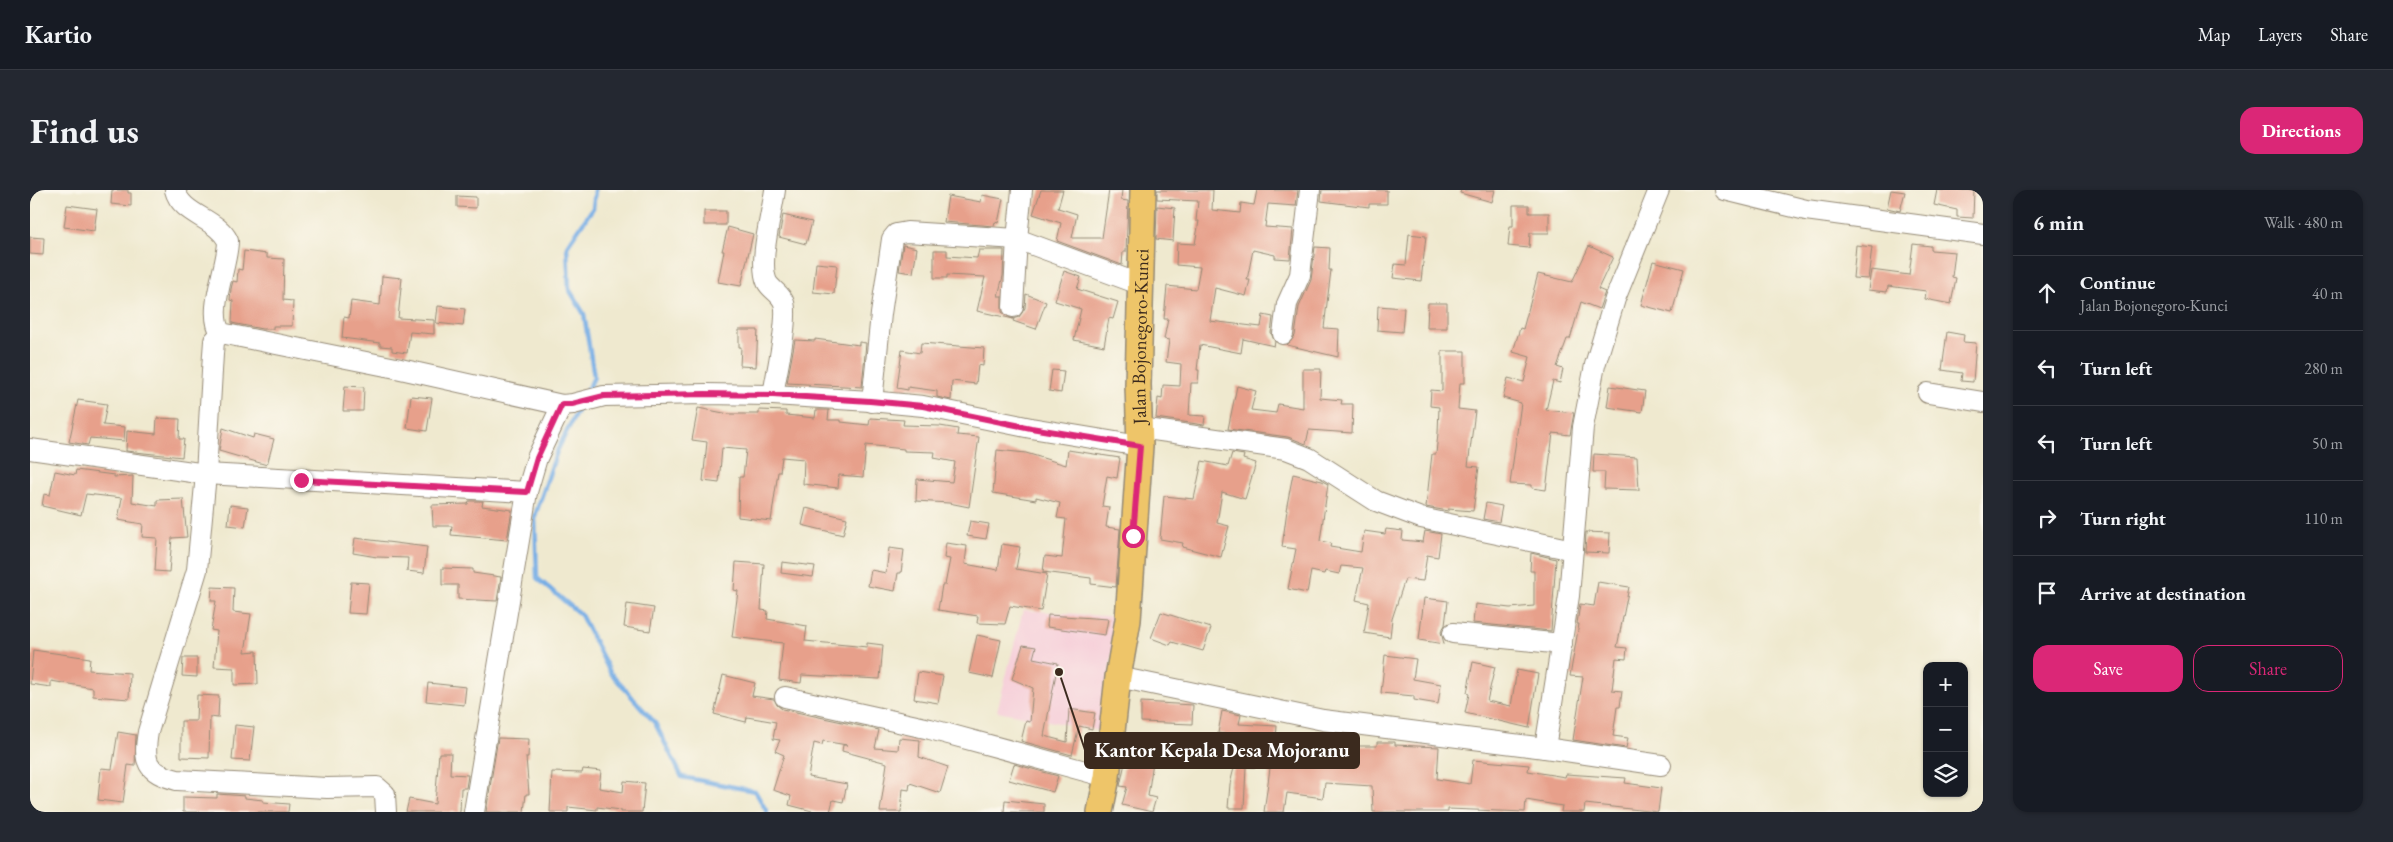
<!DOCTYPE html>
<html lang="en">
<head>
<meta charset="utf-8">
<style>
	:root { --surface:#171b24; --page:#242831; --text:#f1f3f6; --muted:#9ea1a6; --line:#363941; --accent:#db2777 }
	body { margin:0; font-family:"EB Garamond",serif; background:var(--page); color:var(--text) }
	.controls { position:absolute; right:15px; bottom:15px; display:grid; overflow:hidden; border-radius:10px; box-shadow:0 1px 4px #0004 }
	.controls button { width:45px; height:45px; display:grid; place-items:center; padding:0; border:0; border-bottom:1px solid var(--line); background:var(--surface); color:var(--text); font:25px sans-serif }
	.stop { position:absolute; width:15px; height:15px; margin:-11px; border:4px solid #db2777; border-radius:50%; background:#fff }
	.stop.end { background:#db2777; border-color:#fff; box-shadow:0 1px 5px #0008 }
	.list { margin:0; padding:0; list-style:none }
	h2 { display:flex; justify-content:space-between; align-items:center; height:65px; margin:0; padding:0 20px; font-size:21px }
	h2 small { font-size:16px; font-weight:400; color:var(--muted) }
	.list li { display:grid; grid-template-columns:32px 1fr auto; gap:15px; align-items:center; box-sizing:border-box; height:75px; padding:0 20px; border-top:1px solid var(--line) }
	.list b { display:block; font-size:19px; white-space:nowrap }
	.list p { margin:0; font-size:16px; white-space:nowrap; color:var(--muted) }
	.list em { font-size:16px; font-style:normal; color:var(--muted) }
	.actions { display:flex; gap:10px; padding:15px 20px }
	.actions a { flex:1; padding:11px 0; border:1px solid var(--accent); border-radius:15px; text-align:center; font-size:18px; color:var(--accent) }
	.actions .main { background:var(--accent); color:#fff }
	.icon { flex:none; width:28px; height:28px; fill:none; stroke:currentColor; stroke-width:2; stroke-linecap:round; stroke-linejoin:round }
	.map { position:relative; flex:none; width:1953px; height:622px; overflow:hidden; border-radius:15px }
	header { display:flex; align-items:center; gap:30px; box-sizing:border-box; height:70px; padding:0 25px; background:var(--surface); border-bottom:1px solid var(--line) }
	header strong { font-size:24px }
	nav { display:flex; gap:28px; margin-inline-start:auto; font-size:18px }
	.intro { display:flex; align-items:center; justify-content:space-between; box-sizing:border-box; height:120px; padding:0 30px }
	h1 { margin:0; font-size:35px }
	.button { padding:12px 22px; border-radius:15px; background:var(--accent); color:#fff; font-size:18px; font-weight:700 }
	main { display:flex; gap:30px; padding:0 30px }
	aside { flex:1; background:var(--surface); border-radius:15px; box-shadow:0 1px 4px #0004 }
	.map>svg:first-child { display:block }
	.built { fill:#f6cfd9 }
	.lines { fill:none; stroke-linecap:round; stroke-linejoin:round }
	.stream { stroke:#76ade5; stroke-width:4.5 }
	.building { fill:#e7a08b }
	.minor-casing { stroke:#958a76; stroke-width:22 }
	.major-casing { stroke:#958a76; stroke-width:28 }
	.minor { stroke:#fff; stroke-width:20 }
	.major { stroke:#eec569; stroke-width:25 }
	.route { stroke:#db2777; stroke-width:6 }
	.labels { text-anchor:middle; dominant-baseline:central; stroke-width:4; stroke-linejoin:round; paint-order:stroke }
	.street-label { font-size:19px; fill:#3b2a1e; stroke:#fbf7ec }
	.leader { fill:none; stroke:#3b2a1e; stroke-width:2 }
	.callout-dot { fill:#3b2a1e; stroke:#fbf7ec; stroke-width:2 }
	.callout { fill:#3b2a1e; stroke:#3b2a1e; stroke-width:2 }
	.callout-label { font-size:20px; text-anchor:middle; font-weight:bold; fill:#fff }
</style>
</head>
<body>
<header>
<strong>Kartio</strong>
<nav><a>Map</a><a>Layers</a><a>Share</a></nav>
</header>
<div class="intro"><h1>Find us</h1><a class="button">Directions</a></div>
<main>
<div class="map">
<svg width="1953" height="622" viewBox="0 0 1953 622">
	<rect width="100%" height="100%" fill="#fbf7ec"/>
	<filter id="ink" filterUnits="userSpaceOnUse"><feTurbulence type="fractalNoise" baseFrequency=".02" numOctaves="2"/><feDisplacementMap in="SourceGraphic" scale="10" xChannelSelector="R" yChannelSelector="G"/><feConvolveMatrix kernelMatrix="1 2 1 2 8 2 1 2 1" color-interpolation-filters="sRGB"/></filter>
	<filter id="wash" filterUnits="userSpaceOnUse"><feTurbulence type="fractalNoise" baseFrequency=".0096" numOctaves="4" result="noise"/><feDisplacementMap in="SourceGraphic" scale="20" xChannelSelector="R" yChannelSelector="G"/><feGaussianBlur stdDeviation="1.12" result="paint"/><feColorMatrix in="noise" values="0 0 0 0 0 0 0 0 0 0 0 0 0 0 0 0 0 1.4 0 .05"/><feComposite in="paint" operator="in"/></filter>
	<g filter="url(#wash)">
		<rect width="100%" height="100%" fill="#efe9cf"/>
		<polygon class="built" points="993,420 1088,427 1070,541 967,521"/>
		<g class="lines">
			<g class="stream">
				<polyline points="556,204 564,187 554,124 539,99 537,56 563,18 565,0"/>
				<polyline points="548,219 527,261 505,326 507,388 551,425 580,482 625,533 652,587 725,601 737,622"/>
			</g>
		</g>
		<g id="blocks">
			<g class="building">
				<polygon points="82,0 98,0 98,3 101,3 101,16 81,14"/>
				<polygon points="1011,0 1033,0 1028,18 1047,24 1042,48 1072,48 1079,0 1092,0 1091,10 1098,11 1096,62 1093,62 1092,75 1027,51 1031,33 1003,24"/>
				<polygon points="1127,0 1183,0 1182,20 1210,23 1211,13 1224,15 1227,0 1268,0 1266,16 1238,14 1235,37 1263,39 1260,69 1245,68 1245,65 1223,60 1217,90 1220,90 1216,106 1185,98 1180,131 1231,137 1233,125 1243,127 1241,143 1245,152 1244,156 1213,149 1211,163 1170,155 1167,180 1169,180 1168,193 1161,193 1159,225 1175,226 1174,235 1126,228 1128,208 1132,209 1133,195 1150,196 1151,174 1136,172 1139,150 1134,149 1138,129 1134,129 1137,96 1166,99 1170,77 1146,75 1147,53 1165,54 1169,31 1166,31 1168,11 1127,9"/>
				<polygon points="1292,0 1357,0 1357,14 1339,14 1339,17 1291,11"/>
				<polygon points="1431,0 1465,0 1462,12 1430,3"/>
				<polygon points="1861,0 1875,2 1870,21 1857,18"/>
				<polygon points="1907,0 1944,0 1943,28 1927,27 1927,20 1904,15"/>
				<polygon points="952,5 973,9 968,33 965,32 964,36 914,32 918,6 951,12"/>
				<polygon points="427,6 446,7 446,18 427,17"/>
				<polygon points="37,15 67,19 64,41 34,37"/>
				<polygon points="1483,15 1499,15 1499,23 1519,23 1519,43 1500,43 1499,58 1478,56 1480,36 1483,36"/>
				<polygon points="1127,16 1145,18 1143,51 1126,49"/>
				<rect x="674" y="21" width="22" height="14"/>
				<polygon points="753,25 782,32 776,54 749,47"/>
				<polygon points="698,37 723,44 711,96 688,92 694,61 692,61"/>
				<polygon points="1379,44 1396,46 1391,91 1363,88 1365,74 1376,75"/>
				<polygon points="0,47 14,48 13,65 0,64"/>
				<polygon points="1883,54 1901,56 1901,60 1925,62 1922,87 1926,88 1921,114 1895,109 1896,101 1858,96 1857,102 1838,100 1841,80 1879,85"/>
				<polygon points="873,55 887,58 883,83 869,81"/>
				<polygon points="1826,55 1842,57 1838,89 1823,88"/>
				<polygon points="1559,56 1583,67 1568,99 1575,102 1569,119 1551,112 1540,149 1537,149 1527,177 1533,179 1530,193 1523,191 1516,220 1544,223 1540,245 1523,243 1516,300 1502,298 1502,295 1480,294 1491,213 1473,208 1478,188 1494,192 1500,167 1483,162 1490,138 1493,139 1508,84 1542,92"/>
				<polygon points="1285,57 1300,58 1299,80 1301,80 1294,138 1309,139 1308,167 1257,155 1265,146 1269,117 1281,90"/>
				<polygon points="904,60 917,60 917,66 947,68 949,60 974,60 973,86 968,106 972,106 972,122 982,129 989,127 995,118 996,104 1016,112 1006,139 983,131 984,129 947,121 955,87 917,85 917,88 904,88"/>
				<polygon points="214,61 237,64 237,68 254,69 253,110 263,111 262,136 243,136 243,139 232,139 202,133 203,111 200,110 201,99 203,91 207,92 208,79 212,80"/>
				<polygon points="1623,71 1654,79 1642,123 1611,115"/>
				<polygon points="786,73 807,75 804,104 783,102"/>
				<polygon points="1034,81 1051,87 1047,99 1088,112 1083,129 1079,128 1074,156 1044,150 1051,119 1025,111"/>
				<polygon points="352,86 372,88 368,128 404,130 404,144 380,142 377,163 362,161 362,157 350,156 350,153 312,148 314,127 319,128 321,111 350,115"/>
				<polygon points="1398,113 1417,113 1417,138 1397,138"/>
				<polygon points="408,116 435,119 433,136 406,133"/>
				<polygon points="1348,116 1374,118 1372,142 1347,140"/>
				<polygon points="709,140 728,140 726,177 710,176 711,157 709,157"/>
				<polygon points="1917,142 1934,145 1933,152 1946,153 1943,192 1931,191 1932,183 1912,180"/>
				<polygon points="785,149 829,155 829,152 836,153 832,197 757,193 765,150 785,151"/>
				<polygon points="891,153 954,158 953,176 948,175 946,194 922,191 921,210 907,207 907,201 878,197 878,200 867,198 872,160 890,163"/>
				<polygon points="1412,161 1435,161 1435,193 1430,193 1428,219 1445,221 1438,276 1449,277 1443,321 1418,319 1418,321 1396,317 1402,264 1406,264 1408,243 1409,217 1400,216 1401,200 1412,201"/>
				<polygon points="1273,179 1291,179 1290,208 1312,210 1311,214 1323,214 1322,243 1279,240 1276,254 1258,247 1198,239 1207,196 1226,201 1221,220 1246,223 1248,214 1273,218"/>
				<polygon points="1022,180 1034,181 1031,203 1019,201"/>
				<polygon points="315,196 334,197 333,221 313,221"/>
				<polygon points="1580,196 1615,201 1612,222 1577,217"/>
				<polygon points="381,206 402,208 397,241 377,238"/>
				<polygon points="48,210 77,214 73,235 95,237 94,251 60,248 58,255 39,252"/>
				<polygon points="668,218 699,224 729,224 729,220 756,221 756,225 785,228 786,220 799,220 798,230 811,230 811,232 839,235 840,228 874,230 873,235 910,236 928,239 927,245 949,247 939,317 919,313 886,311 887,289 922,292 925,272 904,268 905,262 874,261 874,259 836,255 833,287 809,285 808,298 773,294 774,269 752,267 750,282 748,282 741,331 708,327 709,287 713,287 716,260 692,258 689,293 673,291 677,252 662,250"/>
				<polygon points="127,228 150,229 149,249 154,249 152,267 96,261 97,241 126,244"/>
				<polygon points="193,238 223,248 224,244 244,249 237,275 189,261"/>
				<polygon points="967,260 996,263 1036,275 1038,260 1090,268 1087,288 1077,286 1072,316 1079,317 1076,337 1090,339 1086,397 1061,394 1061,388 1013,382 1015,366 1032,368 1036,329 1027,328 1030,313 1006,307 1006,310 963,303"/>
				<polygon points="1202,263 1214,265 1213,269 1226,273 1215,309 1192,302 1187,333 1199,336 1191,367 1152,357 1153,353 1130,349 1134,306 1164,309 1172,271 1198,276"/>
				<polygon points="1564,264 1607,267 1609,300 1574,299 1575,282 1563,282"/>
				<polygon points="46,280 84,285 84,287 103,286 102,312 127,316 127,310 153,309 157,347 142,348 139,382 125,381 127,348 112,347 113,334 88,330 92,308 56,304 51,325 12,316 14,304 20,305 25,281 45,285"/>
				<polygon points="1263,284 1292,291 1298,294 1290,351 1301,353 1300,357 1331,362 1334,341 1355,344 1356,339 1373,341 1372,350 1393,352 1395,341 1411,344 1408,367 1397,365 1393,391 1375,389 1362,429 1360,447 1334,443 1339,413 1326,410 1333,378 1311,376 1309,384 1295,381 1294,384 1281,381 1277,403 1258,399 1266,359 1252,357 1257,320 1256,320"/>
				<polygon points="439,311 453,311 452,316 482,320 477,350 421,345 422,336 403,336 402,315 438,314"/>
				<polygon points="1456,313 1472,316 1469,332 1453,329"/>
				<polygon points="200,315 218,317 215,337 198,335"/>
				<polygon points="776,318 817,328 813,345 772,335"/>
				<polygon points="940,331 959,334 956,349 937,346"/>
				<polygon points="1556,342 1580,343 1579,363 1555,362"/>
				<polygon points="325,348 397,357 394,383 377,381 378,368 347,367 323,363"/>
				<polygon points="916,353 937,356 935,374 968,380 972,354 990,357 986,379 1017,384 1011,421 980,416 975,434 947,433 948,426 908,420 912,395 915,395 920,369 914,368"/>
				<polygon points="859,358 874,360 871,383 868,383 865,401 838,396 841,380 856,383"/>
				<polygon points="1501,363 1526,369 1521,441 1443,433 1445,414 1480,418 1504,416 1504,381 1500,381"/>
				<polygon points="706,372 734,374 731,420 738,421 737,429 777,436 775,451 837,457 837,453 853,455 850,489 772,485 771,493 749,490 753,453 702,447 708,401 704,400"/>
				<polygon points="752,372 785,376 783,387 751,383"/>
				<polygon points="412,378 443,379 443,383 471,387 467,411 428,409 428,395 412,395"/>
				<polygon points="321,392 339,393 336,424 318,423"/>
				<polygon points="1568,392 1599,397 1587,457 1597,458 1596,469 1586,468 1582,500 1592,501 1590,517 1587,517 1583,546 1598,548 1596,558 1543,550 1553,487 1540,486 1549,434 1547,434 1550,414 1564,416"/>
				<polygon points="182,397 204,398 203,422 221,424 215,462 227,461 228,494 204,495 204,478 184,477 187,441 181,440 186,411 181,411"/>
				<polygon points="1394,408 1418,411 1415,435 1411,442 1414,454 1389,450"/>
				<polygon points="597,414 624,418 620,441 594,437"/>
				<polygon points="1131,422 1181,438 1173,461 1142,452 1140,455 1121,448"/>
				<polygon points="1018,425 1078,429 1075,445 1017,437"/>
				<polygon points="947,445 971,450 963,488 939,483"/>
				<polygon points="993,455 1006,457 1003,468 1028,473 1014,546 1037,552 1039,519 1065,523 1062,539 1049,536 1042,565 991,551 996,531 1000,532 1003,498 982,489"/>
				<polygon points="3,460 60,468 59,480 100,483 99,509 63,506 63,498 21,491 21,497 0,494"/>
				<polygon points="1355,465 1386,469 1383,489 1411,494 1408,514 1384,510 1384,506 1351,503"/>
				<polygon points="153,468 167,468 167,487 152,486"/>
				<polygon points="1443,472 1465,477 1457,511 1481,516 1487,480 1508,484 1499,538 1435,523 1439,504 1437,503"/>
				<polygon points="888,482 913,486 908,513 884,509"/>
				<polygon points="693,485 725,493 722,506 744,509 747,515 752,519 849,540 845,558 868,560 869,548 890,550 889,567 918,577 910,603 880,593 879,600 873,599 871,622 850,622 857,573 812,561 813,555 817,555 793,551 792,555 784,553 778,587 817,594 813,612 803,610 800,622 786,622 759,615 761,606 743,600 754,565 745,561 750,550 743,549 746,532 717,527 716,532 684,524"/>
				<polygon points="398,493 436,497 434,515 396,511"/>
				<polygon points="167,505 189,506 188,528 180,527 179,568 151,567 151,531 166,531"/>
				<polygon points="1111,512 1163,515 1162,534 1111,532"/>
				<polygon points="1192,521 1211,525 1209,534 1247,536 1246,549 1276,553 1292,553 1291,558 1327,559 1327,556 1347,556 1347,552 1365,552 1365,555 1409,557 1407,589 1440,594 1443,570 1499,575 1498,581 1535,587 1536,584 1596,588 1595,593 1631,598 1628,622 1555,614 1554,622 1531,622 1532,616 1496,610 1495,622 1418,619 1418,622 1343,622 1342,596 1295,593 1293,608 1257,603 1254,622 1234,622 1240,578 1216,577 1214,618 1198,618 1200,594 1206,570 1191,567 1195,544 1188,543"/>
				<polygon points="205,535 224,537 220,571 202,570"/>
				<polygon points="88,542 106,545 105,576 98,575 93,613 68,610 71,578 82,579"/>
				<polygon points="468,548 499,549 498,567 496,567 499,604 496,604 494,622 456,622"/>
				<polygon points="1099,554 1125,558 1118,606 1126,608 1122,622 1092,615 1097,597 1090,596"/>
				<polygon points="409,563 421,563 420,584 438,585 436,598 431,598 430,622 376,622 379,609 405,614"/>
				<polygon points="984,574 1028,586 1023,602 979,590"/>
				<polygon points="553,579 571,581 569,598 593,602 594,591 615,593 612,622 591,622 591,620 567,617 567,620 538,617 538,622 520,622 522,582 552,583"/>
				<polygon points="187,604 215,606 215,608 233,610 233,612 259,614 258,622 153,622 153,607 187,608"/>
				<polygon points="975,610 1014,614 1014,622 974,622"/>
			</g>
		</g>
	</g>
	<g filter="url(#ink)">
		<use href="#blocks" fill-opacity="0" stroke="#958a76" stroke-width="1"/>
		<g class="lines">
			<g class="minor-casing">
				<g id="minor">
					<path d="M145 0C151 25 187 28 198 51 198 76 176 122 191 143L366 178 532 215 543 214 574 206 675 204 743 205 840 211 893 216 1001 238 1110 256"/>
					<polyline points="1695,0 1776,20 1953,44"/>
					<polyline points="983,117 987,49 1112,95"/>
					<path d="M191 143 184 151 183 164 176 284 167 380 118 542C113 572 116 582 147 590L297 598 347 597 355 604 356 622"/>
					<polyline points="1253,144 1257,114 1270,85 1280,0"/>
					<polyline points="1898,203 1953,212"/>
					<path d="M743 205C746 185 759 129 754 113 751 103 741 100 737 92 728 72 742 23 745 0"/>
					<polyline points="842,212 851,124 862,49 866,44 877,42 987,49 992,0"/>
					<polyline points="1110,238 1256,259 1279,268 1346,311 1391,328 1543,360"/>
					<polyline points="0,259 176,284 497,302"/>
					<polyline points="1423,443 1532,454"/>
					<polyline points="1088,487 1293,530 1515,558 1631,575"/>
					<polyline points="755,507 900,539 1077,587"/>
					<polyline points="1515,558 1539,406 1553,237 1565,175 1585,109 1629,0"/>
					<polyline points="444,622 497,302 507,268 532,215"/>
				</g>
			</g>
			<g class="major-casing">
				<g id="major">
					<path id="s1" d="M1070 622 1077 587 1088 487 1098 430 1110 256 1108 195 1113 0"/>
				</g>
			</g>
			<use href="#minor" class="minor"/>
			<use href="#major" class="major"/>
		</g>
	</g>
	<g class="lines" filter="url(#ink)">
		<polyline class="route" points="271,290 497,302 507,268 532,214 542,214 574,206 675,204 743,205 840,211 893,216 1001,238 1110,256 1103,346"/>
	</g>
	<g class="labels">
		<g class="street-label">
			<text stroke="none"><textPath href="#s1" startOffset="478">Jalan Bojonegoro-Kunci</textPath></text>
		</g>
	</g>
	<path class="leader" d="M1029 482L1055 560"/>
	<circle class="callout-dot" cx="1029" cy="482" r="5"/>
	<rect class="callout" x="1055" y="543" width="274" height="35" rx="5"/>
	<g class="callout-label">
		<text x="1192" y="567">Kantor Kepala Desa Mojoranu</text>
	</g>
</svg>
<div class="controls">
<button>+</button>
<button>−</button>
<button><svg class="icon" aria-label="layers" viewBox="0 0 24 24"><path d="M12 4l9 5-9 5-9-5zM3 14l9 5 9-5"/></svg></button>
</div>
<div class="stop" style="left:1103px;top:346px"></div>
<div class="stop end" style="left:271px;top:290px"></div>
</div>
<aside>
<h2>6 min<small>Walk · 480 m</small></h2>
<ul class="list">
<li><svg class="icon" aria-label="ahead" viewBox="0 0 24 24"><path d="M12 20V5M6 11l6-6 6 6"/></svg><div><b>Continue</b><p>Jalan Bojonegoro-Kunci</p></div><em>40 m</em></li>
<li><svg class="icon" aria-label="left" viewBox="0 0 24 24"><path d="M17 20v-9H6M10 6l-5 5 5 5"/></svg><div><b>Turn left</b></div><em>280 m</em></li>
<li><svg class="icon" aria-label="left" viewBox="0 0 24 24"><path d="M17 20v-9H6M10 6l-5 5 5 5"/></svg><div><b>Turn left</b></div><em>50 m</em></li>
<li><svg class="icon" aria-label="right" viewBox="0 0 24 24"><path d="M7 20v-9h11M14 6l5 5-5 5"/></svg><div><b>Turn right</b></div><em>110 m</em></li>
<li><svg class="icon" aria-label="arrive" viewBox="0 0 24 24"><path d="M6 21V4h12l-3 4 3 4H6"/></svg><div><b>Arrive at destination</b></div></li>
</ul>
<div class="actions"><a class="main">Save</a><a>Share</a></div>
</aside>
</main>
</body>
</html>
